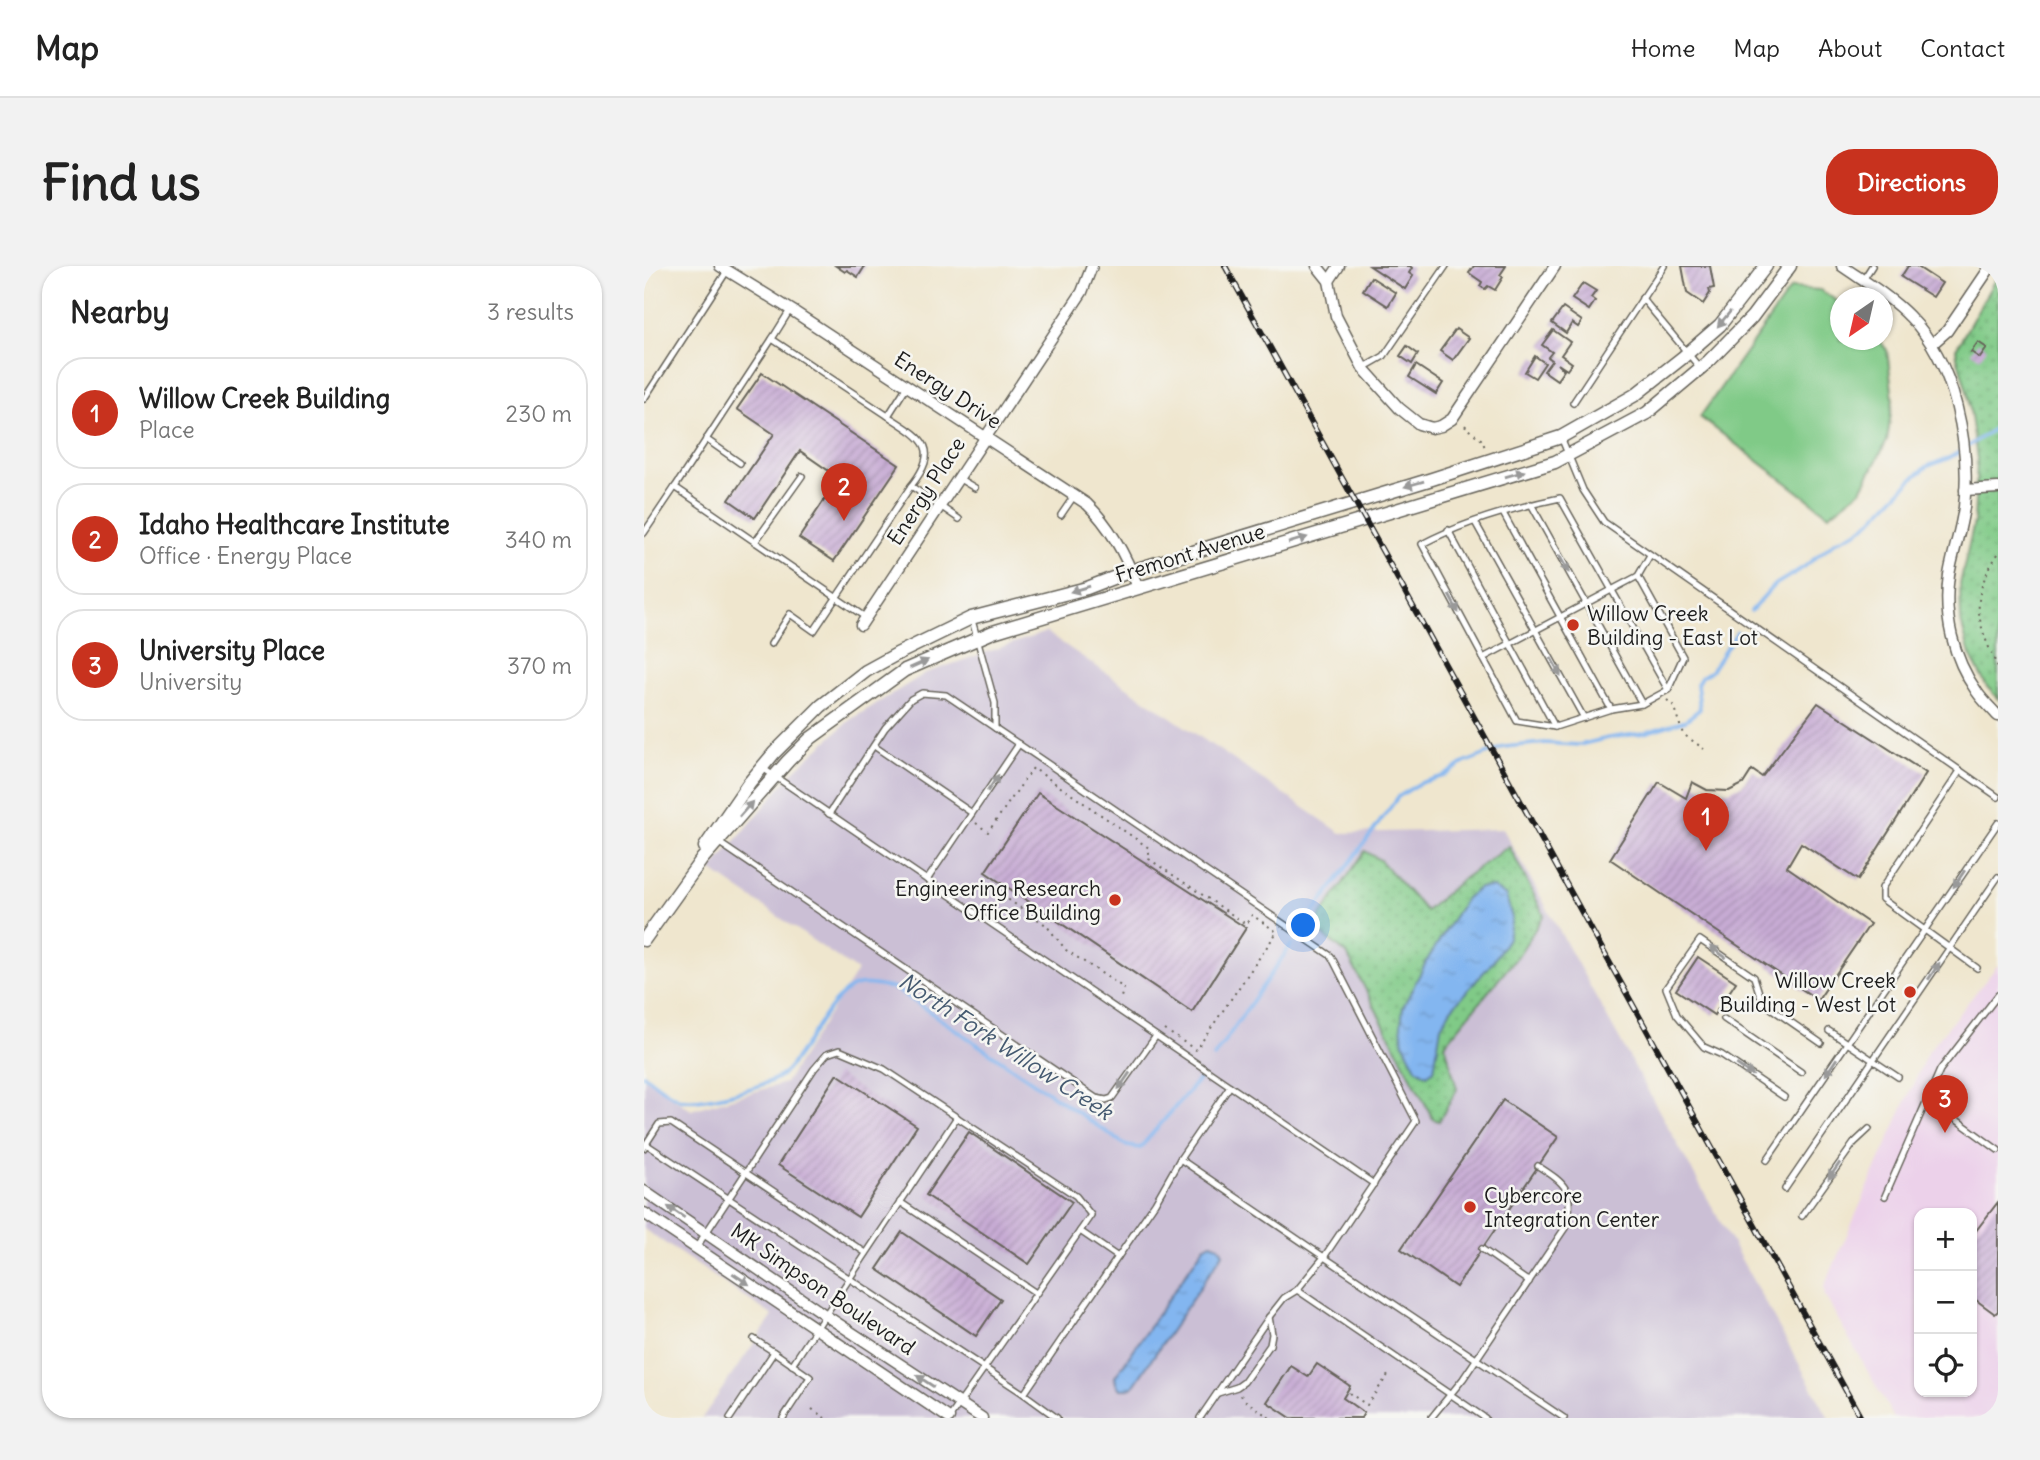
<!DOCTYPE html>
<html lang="en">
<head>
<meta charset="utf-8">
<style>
	:root { --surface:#fff; --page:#f2f2f2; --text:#222; --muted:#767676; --line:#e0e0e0; --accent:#c8321e }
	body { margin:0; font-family:Delius,sans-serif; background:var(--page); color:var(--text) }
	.controls { position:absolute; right:21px; bottom:21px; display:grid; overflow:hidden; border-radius:14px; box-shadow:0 2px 5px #0004 }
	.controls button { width:63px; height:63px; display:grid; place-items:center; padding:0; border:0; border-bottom:2px solid var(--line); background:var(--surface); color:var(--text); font:35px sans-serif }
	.compass { position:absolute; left:1186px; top:21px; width:63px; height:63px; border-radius:50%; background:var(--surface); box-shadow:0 2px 5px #0004; rotate:214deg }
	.you { position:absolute; left:660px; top:660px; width:24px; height:24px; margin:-18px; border:5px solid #fff; border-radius:50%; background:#1a73e8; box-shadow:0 0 0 10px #1a73e833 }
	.badge { display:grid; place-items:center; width:46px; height:46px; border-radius:50%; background:var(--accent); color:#fff; font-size:23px; font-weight:700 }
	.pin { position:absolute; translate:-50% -58px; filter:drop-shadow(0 2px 4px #0008) }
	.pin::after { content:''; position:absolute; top:37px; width:24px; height:21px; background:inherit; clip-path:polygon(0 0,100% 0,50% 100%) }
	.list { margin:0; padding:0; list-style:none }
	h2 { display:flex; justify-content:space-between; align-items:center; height:91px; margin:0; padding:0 28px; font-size:30px }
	h2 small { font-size:23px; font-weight:400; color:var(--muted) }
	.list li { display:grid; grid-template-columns:46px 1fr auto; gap:21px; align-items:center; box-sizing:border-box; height:112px; margin:0 14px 14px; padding:0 14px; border:2px solid var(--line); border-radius:28px }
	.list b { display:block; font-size:26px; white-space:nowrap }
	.list p { margin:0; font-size:23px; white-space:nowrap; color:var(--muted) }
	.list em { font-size:23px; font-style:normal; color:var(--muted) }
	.icon { flex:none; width:38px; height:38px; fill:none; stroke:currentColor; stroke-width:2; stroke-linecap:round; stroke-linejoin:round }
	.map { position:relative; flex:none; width:1354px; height:1152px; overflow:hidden; border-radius:28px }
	header { display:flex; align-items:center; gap:42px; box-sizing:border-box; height:98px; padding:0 35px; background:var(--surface); border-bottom:2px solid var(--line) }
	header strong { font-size:33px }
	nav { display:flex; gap:38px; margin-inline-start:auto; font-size:24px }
	.intro { display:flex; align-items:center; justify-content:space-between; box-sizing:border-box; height:168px; padding:0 42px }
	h1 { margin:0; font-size:49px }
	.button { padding:18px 32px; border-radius:28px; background:var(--accent); color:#fff; font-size:24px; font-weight:700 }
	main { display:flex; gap:42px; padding:0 42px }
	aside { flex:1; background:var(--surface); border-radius:28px; box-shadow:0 2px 5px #0004 }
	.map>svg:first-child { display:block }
	.built { fill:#ecd1ea; fill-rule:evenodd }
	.industrial { fill:#cbbfd5 }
	.green { fill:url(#green-dots); stroke:#4e7352; stroke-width:2 }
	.pitch { fill:#80ca87; stroke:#4e7352; stroke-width:2 }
	.water { fill:url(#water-ripples); stroke:#506986; stroke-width:2 }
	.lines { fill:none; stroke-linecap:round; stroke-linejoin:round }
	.stream { stroke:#83b6f0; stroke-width:3.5 }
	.building { fill:url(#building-hatch) }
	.service-casing { stroke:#66635a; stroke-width:8 }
	.minor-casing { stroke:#66635a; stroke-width:13 }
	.tertiary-casing { stroke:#66635a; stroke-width:15 }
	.path { stroke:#66635a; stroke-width:2; stroke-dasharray:2 5; stroke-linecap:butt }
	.service { stroke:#fff; stroke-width:5 }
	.minor { stroke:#fff; stroke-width:10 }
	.tertiary { stroke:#fff; stroke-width:12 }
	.rail-casing { stroke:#1c1c1c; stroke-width:6 }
	.rail { stroke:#f6f6f2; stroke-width:3.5; stroke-dasharray:10; stroke-linecap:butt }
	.oneway { fill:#999 }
	.poi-dot { fill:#c8321e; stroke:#f6f6f2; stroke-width:2.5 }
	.labels { text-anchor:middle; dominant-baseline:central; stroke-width:5; stroke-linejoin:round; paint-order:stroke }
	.street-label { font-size:21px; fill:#1c1c1c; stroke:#f6f6f2 }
	.poi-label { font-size:21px; fill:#1c1c1c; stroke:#f6f6f2; text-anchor:start }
	.water-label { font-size:23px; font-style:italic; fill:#455a71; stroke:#f6f6f2 }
</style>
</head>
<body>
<header>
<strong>Map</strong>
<nav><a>Home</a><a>Map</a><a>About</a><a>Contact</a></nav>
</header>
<div class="intro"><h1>Find us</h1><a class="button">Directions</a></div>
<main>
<aside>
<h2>Nearby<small>3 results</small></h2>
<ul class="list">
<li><span class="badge">1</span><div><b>Willow Creek Building</b><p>Place</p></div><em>230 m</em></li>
<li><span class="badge">2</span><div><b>Idaho Healthcare Institute</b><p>Office · Energy Place</p></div><em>340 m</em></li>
<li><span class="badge">3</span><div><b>University Place</b><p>University</p></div><em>370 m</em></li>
</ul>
</aside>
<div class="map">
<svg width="1354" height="1152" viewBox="0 0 1354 1152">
	<defs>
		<pattern id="green-dots" width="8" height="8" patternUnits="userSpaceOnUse" patternTransform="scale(1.75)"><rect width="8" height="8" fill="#80ca87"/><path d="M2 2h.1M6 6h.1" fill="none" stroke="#6ead74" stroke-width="1.8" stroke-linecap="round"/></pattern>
		<pattern id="water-ripples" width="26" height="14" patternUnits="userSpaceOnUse" patternTransform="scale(1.75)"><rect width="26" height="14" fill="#83b6f0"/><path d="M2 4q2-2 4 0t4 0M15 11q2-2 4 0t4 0" fill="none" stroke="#719ccd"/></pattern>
		<pattern id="building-hatch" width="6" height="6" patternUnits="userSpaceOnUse" patternTransform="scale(1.75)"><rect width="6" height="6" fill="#c7abd4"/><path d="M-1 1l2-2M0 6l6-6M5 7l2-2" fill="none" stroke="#aa93b5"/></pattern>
	</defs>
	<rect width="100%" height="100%" fill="#f6f6f2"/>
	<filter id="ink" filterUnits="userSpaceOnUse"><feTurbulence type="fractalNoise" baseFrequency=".0143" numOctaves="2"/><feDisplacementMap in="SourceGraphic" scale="14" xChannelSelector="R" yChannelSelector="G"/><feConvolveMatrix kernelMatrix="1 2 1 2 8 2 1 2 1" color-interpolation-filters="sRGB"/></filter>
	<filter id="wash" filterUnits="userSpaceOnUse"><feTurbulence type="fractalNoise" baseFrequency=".00686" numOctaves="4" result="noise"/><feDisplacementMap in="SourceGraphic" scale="28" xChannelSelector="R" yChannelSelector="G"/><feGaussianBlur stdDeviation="1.57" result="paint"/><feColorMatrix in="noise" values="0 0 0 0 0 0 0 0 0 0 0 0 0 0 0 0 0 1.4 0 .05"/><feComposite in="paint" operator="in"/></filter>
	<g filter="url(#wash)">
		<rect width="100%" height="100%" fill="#efe6ce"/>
		<path class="built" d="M1354 699V1152H1250L1181 1030 1180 1021 1283 787ZM1275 947H1328V1126H1275Z"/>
		<polygon class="industrial" points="402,366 697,567 859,563 1185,1152 58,1152 129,1050 0,963 0,812 47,844 141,817 213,705 67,604 153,502 206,454 282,407"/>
		<g class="green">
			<polygon points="1354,8 1354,433 1343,421 1326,389 1317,356 1316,318 1330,256 1333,193 1324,129 1313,91 1312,83"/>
			<polygon points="865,580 900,649 874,690 801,778 813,823 795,855 789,853 703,688 669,661 721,585 736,594 782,645 816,615"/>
		</g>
		<polygon class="pitch" points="1147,22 1176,24 1196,37 1196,74 1235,74 1243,84 1249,133 1243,175 1217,224 1185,249 1056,151"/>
		<g class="water">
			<polygon points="848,621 862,630 868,652 864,672 849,696 807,743 797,760 790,804 783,809 772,802 759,776 757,759 759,741 782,696 822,632 835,622"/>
			<polygon points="567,977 575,980 579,987 489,1121 484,1123 476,1123 472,1117 471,1111 560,981"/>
		</g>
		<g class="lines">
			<g class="stream">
				<polyline points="1323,181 1354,160"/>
				<polyline points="1107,345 1129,320 1160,301 1192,275 1214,265 1229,253 1270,211 1284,200 1305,192 1317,185"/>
				<polyline points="662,657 754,531 776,517 800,510 820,497 860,481 900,477 935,479 964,472 1000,467 1042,454 1056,443 1053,418 1057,411 1067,405 1093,366"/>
				<polyline points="570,791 647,679"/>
				<path d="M0 809C11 817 23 828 36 833 52 839 126 820 139 808 162 785 180 740 205 723 217 714 238 721 252 723L483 880 496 882 557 811"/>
			</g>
		</g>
		<g id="blocks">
			<g class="building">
				<polygon points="192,0 221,0 214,11 203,4 201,6"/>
				<polygon points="726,0 766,0 768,2 765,7 769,10 761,23"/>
				<polygon points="830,0 862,0 856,9 859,11 851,24 844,20 841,23 836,20 838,16 825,7"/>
				<polygon points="1038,0 1066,0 1070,22 1065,23 1066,27 1059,38 1043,27"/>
				<polygon points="1264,0 1272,0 1298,17 1289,31 1257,11"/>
				<polygon points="727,11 752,27 744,40 719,24"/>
				<polygon points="939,17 952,25 947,32 951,35 945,44 928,33"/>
				<polygon points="919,42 938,55 934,61 928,57 922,67 908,57"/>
				<polygon points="812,63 825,72 809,94 796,85"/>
				<polygon points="909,64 926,76 917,89 928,97 923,104 914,98 920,104 913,114 900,105 908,94 904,91 908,86 898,79"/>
				<polygon points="1334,76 1343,82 1336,92 1327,86"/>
				<polygon points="763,80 774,88 768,98 756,90"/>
				<polygon points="891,90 901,97 891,112 881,106"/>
				<polygon points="772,99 799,117 792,128 765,111"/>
				<polygon points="118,107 255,199 190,295 155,272 195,212 156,185 111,252 85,234 130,168 93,143"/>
				<polygon points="1174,437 1282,507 1214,614 1157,577 1143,601 1226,658 1174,734 966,593 1015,516 1042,532 1048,516 1063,524 1085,525 1099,518 1108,504 1118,511"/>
				<polygon points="394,527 602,662 548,746 341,606"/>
				<polygon points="1054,691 1092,716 1070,749 1032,724"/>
				<polygon points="193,808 273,860 214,951 134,899"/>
				<polygon points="859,834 914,871 812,1021 757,983"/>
				<polygon points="325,866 428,936 385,998 282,929"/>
				<polygon points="1354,936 1354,1045 1351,1048 1328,1031 1328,970"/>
				<polygon points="258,966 357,1033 332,1070 233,1003"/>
				<polygon points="673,1098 706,1120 699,1132 720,1147 717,1152 647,1152 623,1136 647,1100 664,1111"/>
			</g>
		</g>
	</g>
	<g filter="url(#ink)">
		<use href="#blocks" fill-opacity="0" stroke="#66635a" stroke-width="2"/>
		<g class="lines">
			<g class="service-casing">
				<g id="service">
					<polyline points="1219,14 1228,0"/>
					<polyline points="998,32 1056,102"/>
					<polyline points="146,44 128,73 244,150"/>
					<polyline points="128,73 31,221 111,276 158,210"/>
					<polyline points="719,102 740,90 802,0"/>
					<path d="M263 120 244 150C278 172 298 181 267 220L315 253"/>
					<polyline points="0,133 83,5"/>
					<polyline points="929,137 1020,0"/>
					<polyline points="917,171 939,224 960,256 1354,531"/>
					<polyline points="62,173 96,197"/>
					<polyline points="314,212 331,222"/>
					<polyline points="887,238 998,438"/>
					<polyline points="859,247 967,443"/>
					<polyline points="417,249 430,230"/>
					<polyline points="831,256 940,452"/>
					<polyline points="804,264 911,461"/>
					<polyline points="0,267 31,221"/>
					<polyline points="111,276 221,351"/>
					<path d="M994 310 1039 391 1024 424 998 438 967 443 911 461 873 455 778 278C820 256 868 242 916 232L1024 424"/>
					<polyline points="127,378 146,348 170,365 267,220"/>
					<polyline points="839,392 994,310 1006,289"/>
					<polyline points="230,480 328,547"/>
					<polyline points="117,501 586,820 536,893 680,991 772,855 687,690 351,462 351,437 328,354"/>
					<polyline points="1316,505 1238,622 1238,633 1333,702"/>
					<polyline points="185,548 241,462 267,433 278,427 302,429 351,462"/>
					<polyline points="74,576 452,832 462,834 468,832 512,770"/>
					<polyline points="283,614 375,478"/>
					<polyline points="1080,753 1157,806"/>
					<polyline points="1185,765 1254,811"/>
					<polyline points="586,820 730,918"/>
					<polyline points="1140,831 1078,789 1060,781 1033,749 1022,722 1056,674 1110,711 1118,736 1177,777"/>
					<polyline points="1284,833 1354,884"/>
					<polyline points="2,878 15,858 27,857 222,987"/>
					<polyline points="0,882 2,878 380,1128"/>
					<polyline points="1123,894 1354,557"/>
					<polyline points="1141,923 1354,611"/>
					<polyline points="1241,930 1296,804 1354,729"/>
					<polyline points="256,936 392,1027"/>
					<polyline points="1158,950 1210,877 1225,863"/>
					<polyline points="52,982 170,803 183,788 195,784 240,803 432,930 447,949 436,965"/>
					<polyline points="838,983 885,1016"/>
					<polyline points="653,1024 680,991 920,1152"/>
					<polyline points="110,1073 130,1086"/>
					<polyline points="148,1099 313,851"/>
					<polyline points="574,1127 593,1121 600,1116 626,1079 628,1068 625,1051"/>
					<polyline points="306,1151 436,965 474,991"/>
					<polyline points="86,1152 130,1086 166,1111 139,1152"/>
					<polyline points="413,1152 380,1128 511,937 536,893"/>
					<polyline points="556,1152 625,1051 640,1032 653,1024 841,1152"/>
					<path d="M787 1152 819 1113 923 959C930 924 922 918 894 900"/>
				</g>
			</g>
			<g class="minor-casing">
				<g id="minor">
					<path d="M76 0 149 45 443 238C466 260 483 292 494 322"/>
					<polyline points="673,0 685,15 692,50 719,102 755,142 775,158 788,162 797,160 808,153 911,0"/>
					<path d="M1198 0C1221 16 1247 31 1266 51 1311 96 1327 180 1320 241 1317 264 1309 286 1305 309 1299 350 1309 392 1333 426 1339 435 1347 442 1354 450"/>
					<polyline points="685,15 695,0"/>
					<polyline points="1288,78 1303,65 1347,0"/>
					<polyline points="1321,224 1354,222"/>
					<polyline points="217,359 438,26 448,0"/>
					<polyline points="0,925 181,1049 338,1152"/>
					<polyline points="0,947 305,1152"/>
				</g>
			</g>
			<g class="tertiary-casing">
				<g id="tertiary">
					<polyline points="61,581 105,517 130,487 177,440 222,405 253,388 327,352 443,322 487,305 788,213 917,171 991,129 1038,92 1076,59 1122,0"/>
					<polyline points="0,674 58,593 144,495 167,472 261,404 349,366 911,196 1003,147 1065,95 1108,51 1146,0"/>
				</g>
			</g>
			<g class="path">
				<polyline points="822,159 821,161 837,173 842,183"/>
				<path d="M1354 288C1324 333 1333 356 1354 402"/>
				<polyline points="1023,434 1029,439 1039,468 1060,483"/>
				<polyline points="332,557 344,566 389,502 505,582 505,593 602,658 608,649 633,666 552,784 521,764"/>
				<polyline points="341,618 402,659 422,684 480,722 476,734"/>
				<polyline points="705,1127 723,1139 744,1109"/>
				<polyline points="597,1129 599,1133 626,1152"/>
				<polyline points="168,1143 181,1152"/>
			</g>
			<use href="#service" class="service"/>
			<use href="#minor" class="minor"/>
			<use href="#tertiary" class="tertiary"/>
			<g class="rail-casing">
				<polyline id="rail" points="581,0 1217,1152"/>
			</g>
			<use href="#rail" class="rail"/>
		</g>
		<defs><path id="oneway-solid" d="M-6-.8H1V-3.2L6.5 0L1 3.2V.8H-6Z" transform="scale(1.75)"/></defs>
		<g class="oneway">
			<use href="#oneway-solid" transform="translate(1080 53) rotate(130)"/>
			<use href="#oneway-solid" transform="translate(871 208) rotate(-16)"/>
			<use href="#oneway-solid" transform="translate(770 218) rotate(164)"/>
			<use href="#oneway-solid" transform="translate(654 274) rotate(-17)"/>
			<use href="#oneway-solid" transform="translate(920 298) rotate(61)"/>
			<use href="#oneway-solid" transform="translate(436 323) rotate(164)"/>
			<use href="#oneway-solid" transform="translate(810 338) rotate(62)"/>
			<use href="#oneway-solid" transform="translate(275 398) rotate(-24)"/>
			<use href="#oneway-solid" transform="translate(912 401) rotate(61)"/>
			<use href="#oneway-solid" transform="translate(349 517) rotate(-56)"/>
			<use href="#oneway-solid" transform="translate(102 543) rotate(-49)"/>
			<use href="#oneway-solid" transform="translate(1315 613) rotate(124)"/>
			<use href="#oneway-solid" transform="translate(1074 686) rotate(-145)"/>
			<use href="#oneway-solid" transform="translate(1290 705) rotate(-56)"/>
			<use href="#oneway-solid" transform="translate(1187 801) rotate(124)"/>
			<use href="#oneway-solid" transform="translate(1101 804) rotate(34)"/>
			<use href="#oneway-solid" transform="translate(480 815) rotate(125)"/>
			<use href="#oneway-solid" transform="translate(1190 905) rotate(125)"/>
			<use href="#oneway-solid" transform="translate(32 946) rotate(-146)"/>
			<use href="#oneway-solid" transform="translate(97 1013) rotate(34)"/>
			<use href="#oneway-solid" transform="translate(281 1115) rotate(-147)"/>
		</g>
	</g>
	<g class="poi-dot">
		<circle cx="929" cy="359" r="7"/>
		<circle cx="471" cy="634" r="7"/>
		<circle cx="1266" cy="726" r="7"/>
		<circle cx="826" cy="941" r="7"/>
	</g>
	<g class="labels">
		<g class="street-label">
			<text transform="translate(304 124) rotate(33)">Energy Drive</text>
			<text transform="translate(282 225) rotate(-57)">Energy Place</text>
			<text transform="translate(546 287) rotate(-17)">Fremont Avenue</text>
			<text transform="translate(179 1023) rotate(34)">MK Simpson Boulevard</text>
		</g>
		<g class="poi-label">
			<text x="943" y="347">Willow Creek<tspan x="943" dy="24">Building - East Lot</tspan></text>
			<text x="457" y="622" text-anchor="end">Engineering Research<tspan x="457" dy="24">Office Building</tspan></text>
			<text x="1252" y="714" text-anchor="end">Willow Creek<tspan x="1252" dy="24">Building - West Lot</tspan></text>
			<text x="840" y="929">Cybercore<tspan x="840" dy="24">Integration Center</tspan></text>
		</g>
		<g class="water-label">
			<text transform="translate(362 780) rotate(33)">North Fork Willow Creek</text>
		</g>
	</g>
</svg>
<div class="controls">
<button>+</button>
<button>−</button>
<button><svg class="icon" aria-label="locate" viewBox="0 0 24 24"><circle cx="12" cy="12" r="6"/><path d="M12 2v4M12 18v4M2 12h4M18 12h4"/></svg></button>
</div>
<svg class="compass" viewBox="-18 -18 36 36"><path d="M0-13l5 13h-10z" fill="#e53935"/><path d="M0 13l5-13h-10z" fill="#767676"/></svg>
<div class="you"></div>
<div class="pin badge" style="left:1062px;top:585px">1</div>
<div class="pin badge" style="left:200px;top:255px">2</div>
<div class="pin badge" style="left:1301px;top:867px">3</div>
</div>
</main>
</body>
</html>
